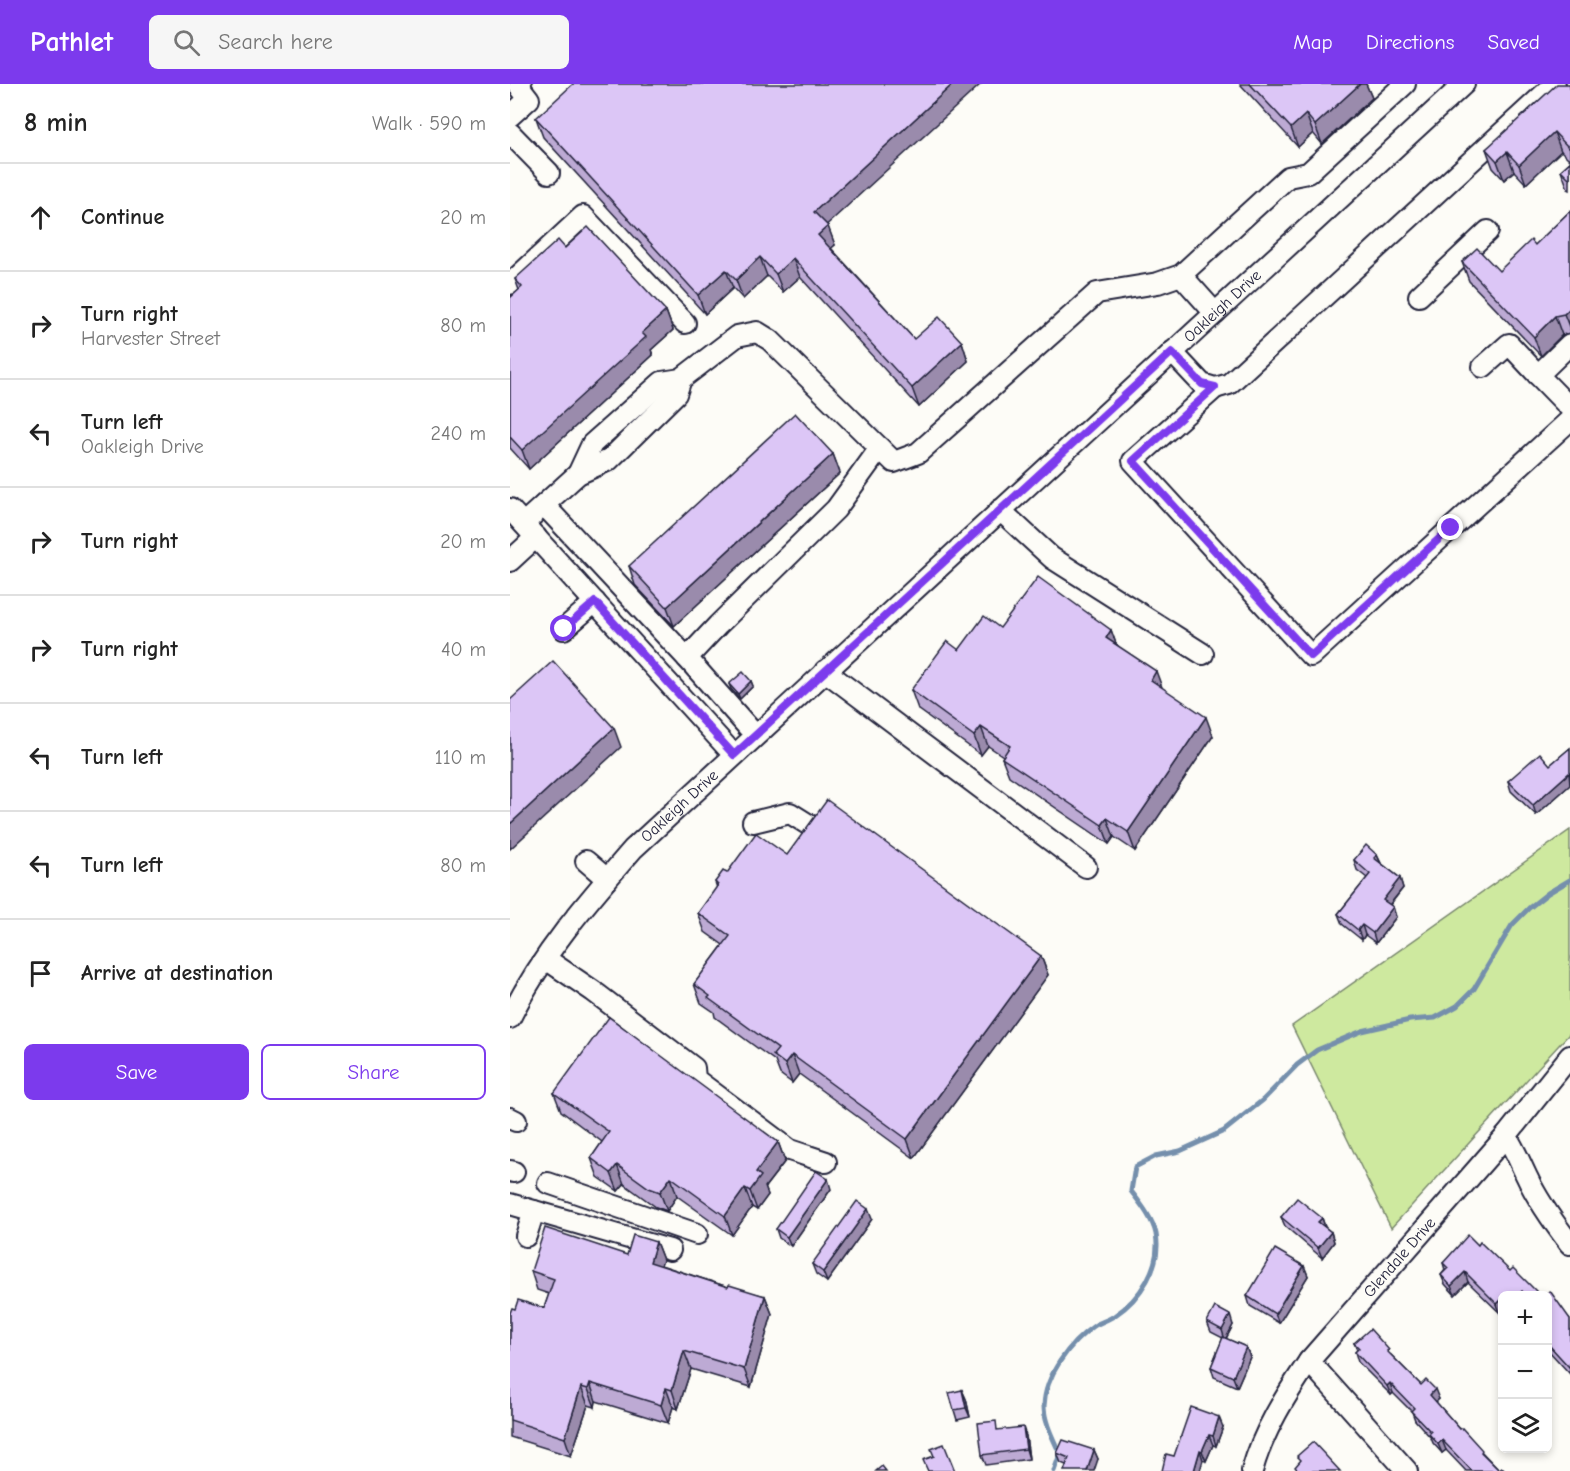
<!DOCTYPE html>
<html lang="en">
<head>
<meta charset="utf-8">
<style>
	:root { --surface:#fff; --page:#f6f6f6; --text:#222; --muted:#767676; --line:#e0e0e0; --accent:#7c3aed }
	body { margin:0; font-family:"Comic Neue",sans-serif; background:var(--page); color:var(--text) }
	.controls { position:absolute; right:18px; bottom:18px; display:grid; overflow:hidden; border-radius:9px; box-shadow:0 3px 9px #0003 }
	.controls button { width:54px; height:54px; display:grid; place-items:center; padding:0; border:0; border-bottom:2px solid var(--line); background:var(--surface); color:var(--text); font:30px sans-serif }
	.stop { position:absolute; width:18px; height:18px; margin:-14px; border:4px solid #7c3aed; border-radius:50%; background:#fff }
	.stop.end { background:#7c3aed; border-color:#fff; box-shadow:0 2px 6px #0008 }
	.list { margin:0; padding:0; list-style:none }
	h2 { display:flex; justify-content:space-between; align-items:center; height:78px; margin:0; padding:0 24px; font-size:26px }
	h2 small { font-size:20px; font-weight:400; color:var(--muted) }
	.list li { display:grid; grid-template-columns:39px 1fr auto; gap:18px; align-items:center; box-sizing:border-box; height:108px; padding:0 24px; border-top:2px solid var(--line) }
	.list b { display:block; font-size:22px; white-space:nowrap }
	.list p { margin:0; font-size:20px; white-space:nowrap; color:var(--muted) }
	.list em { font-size:20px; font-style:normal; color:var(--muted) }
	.actions { display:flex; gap:12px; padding:18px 24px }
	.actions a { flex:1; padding:14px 0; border:2px solid var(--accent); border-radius:9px; text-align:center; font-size:21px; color:var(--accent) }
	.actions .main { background:var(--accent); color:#fff }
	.icon { flex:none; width:33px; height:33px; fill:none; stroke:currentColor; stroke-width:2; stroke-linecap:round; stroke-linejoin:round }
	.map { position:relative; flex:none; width:1060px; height:1387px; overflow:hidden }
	header { display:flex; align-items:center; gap:36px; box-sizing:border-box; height:84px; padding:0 30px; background:var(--accent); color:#fff }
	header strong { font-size:28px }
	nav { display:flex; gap:33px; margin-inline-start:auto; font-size:21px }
	.search { width:420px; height:54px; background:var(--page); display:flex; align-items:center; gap:15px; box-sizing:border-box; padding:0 21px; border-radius:9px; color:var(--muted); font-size:22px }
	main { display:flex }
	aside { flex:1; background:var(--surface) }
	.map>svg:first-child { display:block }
	.green { fill:#cee99f; stroke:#78866d; stroke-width:1.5 }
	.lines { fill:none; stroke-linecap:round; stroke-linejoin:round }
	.stream { stroke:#748fac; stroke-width:5 }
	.minor-casing { stroke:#22223b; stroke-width:24 }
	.minor { stroke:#fdfcf7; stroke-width:20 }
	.wall { fill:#bdaad4; stroke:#22223b; stroke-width:1.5 }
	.shaded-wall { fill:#9a8bac; stroke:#22223b; stroke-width:1.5 }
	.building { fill:#dcc6f6; stroke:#22223b; stroke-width:1.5 }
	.route { stroke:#7c3aed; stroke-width:8 }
	.labels { text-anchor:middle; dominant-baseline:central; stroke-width:6; stroke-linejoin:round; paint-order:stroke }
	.street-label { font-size:16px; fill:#22223b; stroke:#fdfcf7 }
</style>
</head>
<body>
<header>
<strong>Pathlet</strong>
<div class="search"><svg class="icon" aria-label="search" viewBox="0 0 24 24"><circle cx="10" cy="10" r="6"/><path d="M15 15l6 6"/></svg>Search here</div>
<nav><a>Map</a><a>Directions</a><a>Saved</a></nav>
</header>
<main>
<aside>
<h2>8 min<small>Walk · 590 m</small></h2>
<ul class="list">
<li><svg class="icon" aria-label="ahead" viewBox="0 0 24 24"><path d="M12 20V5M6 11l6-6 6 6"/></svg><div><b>Continue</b></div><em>20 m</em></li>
<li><svg class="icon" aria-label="right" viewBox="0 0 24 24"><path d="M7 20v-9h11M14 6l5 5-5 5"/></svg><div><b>Turn right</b><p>Harvester Street</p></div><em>80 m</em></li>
<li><svg class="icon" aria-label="left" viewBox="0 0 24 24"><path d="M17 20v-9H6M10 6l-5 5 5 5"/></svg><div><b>Turn left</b><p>Oakleigh Drive</p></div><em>240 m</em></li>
<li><svg class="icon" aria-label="right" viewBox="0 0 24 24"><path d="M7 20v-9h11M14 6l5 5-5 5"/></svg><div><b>Turn right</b></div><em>20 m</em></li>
<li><svg class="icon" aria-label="right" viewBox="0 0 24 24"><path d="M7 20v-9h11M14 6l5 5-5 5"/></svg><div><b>Turn right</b></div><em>40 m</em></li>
<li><svg class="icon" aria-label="left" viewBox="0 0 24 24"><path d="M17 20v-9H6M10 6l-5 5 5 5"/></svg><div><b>Turn left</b></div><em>110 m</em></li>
<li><svg class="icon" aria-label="left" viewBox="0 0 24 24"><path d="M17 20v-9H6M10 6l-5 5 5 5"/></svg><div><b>Turn left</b></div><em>80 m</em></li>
<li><svg class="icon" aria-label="arrive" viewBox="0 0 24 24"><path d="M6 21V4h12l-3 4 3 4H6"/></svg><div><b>Arrive at destination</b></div></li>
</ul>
<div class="actions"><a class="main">Save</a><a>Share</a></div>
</aside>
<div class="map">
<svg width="1060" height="1387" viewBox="0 0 1060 1387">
	<rect width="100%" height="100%" fill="#fdfcf7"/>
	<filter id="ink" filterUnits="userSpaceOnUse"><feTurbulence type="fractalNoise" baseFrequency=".0167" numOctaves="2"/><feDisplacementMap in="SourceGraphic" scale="12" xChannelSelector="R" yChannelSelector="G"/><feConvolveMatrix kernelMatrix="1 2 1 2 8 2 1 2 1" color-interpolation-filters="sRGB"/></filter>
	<g filter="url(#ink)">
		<polygon class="green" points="1060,746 1060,949 881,1144 782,942"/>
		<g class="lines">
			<path class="stream" d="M544 1387 550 1370C544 1356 534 1338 534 1322 535 1292 559 1259 584 1242 590 1238 598 1236 604 1232 630 1215 652 1182 646 1150 643 1135 630 1119 621 1107L625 1083 646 1072 670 1067 714 1047 753 1016 787 981 807 966 852 947 900 936 925 934 947 922 964 905 1002 841 1019 824 1038 809 1060 796"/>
			<g class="minor-casing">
				<g id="minor">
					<polyline points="0,32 19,15 9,2 11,0"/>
					<polyline points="0,49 39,89"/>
					<polyline points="671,191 705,229"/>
					<polyline points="0,200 73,132 175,239"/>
					<polyline points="909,212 978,147"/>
					<polyline points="1060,260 1028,291 1060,324"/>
					<polyline points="662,268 692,300 705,304 719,300 1045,0"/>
					<polyline points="973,283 999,260 1028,291"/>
					<polyline points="705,304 623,377 801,572 1060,336"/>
					<polyline points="68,390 82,360 152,298 171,295"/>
					<polyline points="34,421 177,574"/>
					<polyline points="0,425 224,671"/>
					<polyline points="490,426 542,474 693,570"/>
					<polyline points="14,439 68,390 99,376 166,310 171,295 227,252 247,248 260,256 384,378 408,369 587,209 648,199 671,191 778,93 798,89 895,0"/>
					<polyline points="0,477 26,453"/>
					<polyline points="54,545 85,518"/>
					<polyline points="315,587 576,783"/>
					<polyline points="245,651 177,574 208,541 326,425 370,364"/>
					<polyline points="243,738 280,729 304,744"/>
					<polyline points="76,777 97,795"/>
					<polyline points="36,875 83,907 184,984 185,995 280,1066 316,1078"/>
					<path id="s1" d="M0 934C31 871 77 818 123 765L954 0"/>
					<polyline points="0,1034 6,1037"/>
					<path d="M996 1052C1005 1065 1010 1079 1017 1093 1028 1117 1044 1139 1060 1160"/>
					<polyline points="0,1087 4,1088"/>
					<polyline points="38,1099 187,1150"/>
					<polyline points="0,1120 160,1166"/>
					<polyline points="16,1152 24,1127"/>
					<polyline points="799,1277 897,1387"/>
					<path id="s2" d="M742 1387C753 1347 776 1311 799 1277L996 1052 1060 972"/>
				</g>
			</g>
			<use href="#minor" class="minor"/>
		</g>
		<g class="wall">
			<polygon points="730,0 856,0 862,14 812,60 803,49 788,63"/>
			<polygon points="1060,0 1060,76 1051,67 1016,100 1004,87 994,96 983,84 976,65"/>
			<polygon points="26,34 317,141 325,161 321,164 404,255 452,258 458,277 409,323 290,193 273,208 257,192 233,215 223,204 195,230 33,53"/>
			<polygon points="1060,78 1060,106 1058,105 1051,86"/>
			<polygon points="1060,127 1060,249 1052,251 1031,272 959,197 952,178 989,187 1025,161"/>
			<polygon points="55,164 156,227 163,246 141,266 143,271 19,385 0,364 0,214 9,206 5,195"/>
			<polygon points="323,370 330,389 164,542 125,501 119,482"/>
			<polygon points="490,544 601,546 606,560 703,652 625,767 604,753 599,760 499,692 492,674 493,672 478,662 471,671 408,625 401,606 449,566"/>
			<polygon points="241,597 243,602 230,615 221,605 219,600"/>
			<polygon points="1060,664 1060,701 1026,731 1001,707 998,697 1040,681"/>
			<polygon points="277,771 531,872 538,891 404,1074 289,990 282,999 270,990 265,977 205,933 204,928 191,919 184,900 213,861 195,848 188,829 207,804 205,798 217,789"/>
			<polygon points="867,771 871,779 890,794 893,804 880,821 883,823 886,833 866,859 855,851 852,856 832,840 828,830 857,794 847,786 844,776"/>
			<polygon points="44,1009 268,1058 275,1077 255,1103 258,1111 247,1126 242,1123 222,1151 167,1112 157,1127 146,1123 114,1100 108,1107 88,1093 81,1074 92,1058 51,1027"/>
			<polygon points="321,1105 281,1162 269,1154 266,1145"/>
			<polygon points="771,1133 812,1134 815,1143 821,1148 824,1158 812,1174 775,1142"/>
			<polygon points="362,1135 317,1198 306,1190 302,1180"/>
			<polygon points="146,1158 153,1176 151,1181 218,1203 255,1212 262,1230 241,1303 181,1285 168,1325 163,1323 158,1339 86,1317 85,1323 78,1321 61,1372 0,1353 0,1229 5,1225 34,1224 39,1210 27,1206 21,1187 117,1171"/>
			<polygon points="968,1161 1000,1187 1031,1212 993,1212 993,1227 990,1229 958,1198 945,1211 935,1200 931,1191 935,1186 933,1179"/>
			<polygon points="794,1182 798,1192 769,1239 740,1222 737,1212"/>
			<polygon points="1038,1212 1060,1235 1060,1290 1038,1266"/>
			<polygon points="697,1238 723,1241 716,1255 736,1263 740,1273 727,1303 704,1293 701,1283 713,1254 701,1248"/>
			<polygon points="844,1259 881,1271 911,1301 929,1315 926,1318 950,1345 989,1386 995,1387 956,1387 936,1366 932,1369 923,1359 921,1354 905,1336 902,1328 883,1309 881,1311 848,1278 845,1268 847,1266"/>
			<polygon points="452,1306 456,1315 460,1333 447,1336 444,1326"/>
			<polygon points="713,1343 706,1362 703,1361 696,1377 664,1372"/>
			<polygon points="489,1346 516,1352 519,1375 476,1381 472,1371"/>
			<polygon points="584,1366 588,1375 556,1381 551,1379 547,1369"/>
		</g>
		<g class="shaded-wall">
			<polygon points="443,0 471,0 311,146 304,128"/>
			<polygon points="850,0 856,0 862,14 812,60 805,41"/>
			<polygon points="796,30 803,49 788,63 781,44"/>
			<polygon points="1044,48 1051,67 1016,100 1009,81"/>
			<polygon points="997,68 1004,87 994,96 987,77"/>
			<polygon points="318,142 325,161 315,170 308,151"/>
			<polygon points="250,173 257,192 233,215 226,196"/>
			<polygon points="283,174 290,193 273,208 266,190"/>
			<polygon points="216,186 223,204 195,230 188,211"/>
			<polygon points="1060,224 1060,245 1054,230"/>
			<polygon points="156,227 163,246 141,266 143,271 19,385 12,366 132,249"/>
			<polygon points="1045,232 1052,251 1031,272 1024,253"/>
			<polygon points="452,258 458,277 409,323 402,304"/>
			<polygon points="323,370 330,389 164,542 157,523"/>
			<polygon points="601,546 608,565 596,554"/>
			<polygon points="646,587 653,606 641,596"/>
			<polygon points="241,597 243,602 230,615 228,610"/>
			<polygon points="696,633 703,652 625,767 618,748"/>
			<polygon points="471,643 478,662 471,671 464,652"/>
			<polygon points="104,644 111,663 0,765 0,740"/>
			<polygon points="1059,689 1060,701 1026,731 1023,721"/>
			<polygon points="597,734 604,753 599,760 592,741"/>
			<polygon points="867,771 871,780 864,774"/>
			<polygon points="890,794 893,804 876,825 873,816"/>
			<polygon points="883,823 886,833 866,859 863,849"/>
			<polygon points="852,841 855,851 852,856 848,846"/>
			<polygon points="531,872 538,891 404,1074 397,1055"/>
			<polygon points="282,971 289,990 282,999 275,980"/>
			<polygon points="268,1058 275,1077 255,1103 258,1111 247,1126 240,1107 246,1088"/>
			<polygon points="107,1081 114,1100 108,1107 101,1089"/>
			<polygon points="161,1093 167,1112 157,1127 150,1108"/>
			<polygon points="318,1095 321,1105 281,1162 277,1153"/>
			<polygon points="235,1104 242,1123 222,1151 215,1132"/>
			<polygon points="358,1125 362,1135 317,1198 313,1188"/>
			<polygon points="812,1134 815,1143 808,1138"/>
			<polygon points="821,1148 824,1158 812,1174 808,1164"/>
			<polygon points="146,1158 153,1176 146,1196 140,1178"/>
			<polygon points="794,1182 798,1192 769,1239 765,1230"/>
			<polygon points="955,1188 958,1198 945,1211 941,1202"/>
			<polygon points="255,1212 262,1230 241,1303 234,1285"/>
			<polygon points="993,1214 993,1227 990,1229 987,1220"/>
			<polygon points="720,1231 723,1241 715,1256 712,1246"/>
			<polygon points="736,1263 740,1273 727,1303 723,1293"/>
			<polygon points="174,1267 181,1285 168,1325 162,1306"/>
			<polygon points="80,1299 86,1317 85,1323 78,1305"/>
			<polygon points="880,1299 883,1309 881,1311 877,1302"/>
			<polygon points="71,1303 78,1321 61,1372 55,1354"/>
			<polygon points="156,1304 163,1323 158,1339 151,1321"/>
			<polygon points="925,1305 929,1315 923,1320 920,1311"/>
			<polygon points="452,1306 456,1315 460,1333 456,1324"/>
			<polygon points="709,1333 713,1343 706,1362 703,1352"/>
			<polygon points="513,1343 516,1352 519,1375 516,1365"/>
			<polygon points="699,1351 703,1361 696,1377 692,1367"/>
			<polygon points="932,1356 936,1366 932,1369 928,1360"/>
			<polygon points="584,1366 588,1375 584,1387 577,1387"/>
			<polygon points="690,1366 693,1376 690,1387 684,1387"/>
		</g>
		<g class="building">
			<polygon points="63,0 443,0 304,128 318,142 308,151 404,255 429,233 452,258 402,304 283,174 266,190 250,173 226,196 216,186 188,211 26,34"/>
			<polygon points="740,0 850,0 805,41 796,30 781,44"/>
			<polygon points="1047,0 1060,0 1060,65 1044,48 1009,81 997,68 987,77 976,65"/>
			<polygon points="1060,78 1060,95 1051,86"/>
			<polygon points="1060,127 1060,224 1054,230 1045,232 1024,253 952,178 967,164 989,187 1021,156 1025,161"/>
			<polygon points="78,143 156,227 132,249 136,253 12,366 0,353 0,214 12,203 5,195 48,156 55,164"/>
			<polygon points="285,329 323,370 157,523 119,482"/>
			<polygon points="528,493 601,546 596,554 646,587 641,596 696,633 618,748 597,734 592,741 492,674 500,662 471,643 464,652 401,606 437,557 449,566 474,532 490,544"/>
			<polygon points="43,577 104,644 0,740 0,616"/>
			<polygon points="233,588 241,597 228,610 219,600"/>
			<polygon points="1060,664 1060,690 1059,689 1023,721 998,697 1030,669 1040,681"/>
			<polygon points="317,716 531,872 397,1055 282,971 275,980 263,971 268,965 198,914 200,912 184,900 220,852 188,829 208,801 205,798 213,787 217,789 246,749 277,771"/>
			<polygon points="856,761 867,771 864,774 890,794 873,816 883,823 863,849 852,841 848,846 828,830 860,790 844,776"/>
			<polygon points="99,933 268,1058 246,1088 251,1092 240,1107 235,1104 215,1132 161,1093 150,1108 139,1104 107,1081 101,1089 81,1074 99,1048 44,1009"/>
			<polygon points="306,1087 318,1095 277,1153 266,1145"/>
			<polygon points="787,1114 812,1134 808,1138 821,1148 808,1164 771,1133"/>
			<polygon points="347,1117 358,1125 313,1188 302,1180"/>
			<polygon points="35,1144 117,1171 123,1151 146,1158 140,1178 218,1203 219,1201 255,1212 234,1285 174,1267 162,1306 156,1304 151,1321 80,1299 78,1305 71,1303 55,1354 0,1336 0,1229 2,1224 5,1225 8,1216 34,1224 44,1195 21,1187"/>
			<polygon points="958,1151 968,1161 970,1158 1000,1187 1003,1184 1031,1212 1015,1212 1012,1207 1008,1212 998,1212 996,1210 995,1212 993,1212 993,1214 987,1220 955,1188 941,1202 931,1191 938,1184 933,1179"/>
			<polygon points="765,1165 794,1182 765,1230 737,1212"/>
			<polygon points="1040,1207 1060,1235 1060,1284 1038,1260 1038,1212 1034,1212"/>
			<polygon points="705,1223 720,1231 712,1246 697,1238"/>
			<polygon points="860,1245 879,1266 877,1267 911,1301 916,1296 925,1305 920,1311 950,1345 952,1344 972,1366 971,1368 989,1386 992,1384 995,1387 962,1387 932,1356 928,1360 919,1350 921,1348 901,1327 904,1324 880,1299 877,1302 845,1268 849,1264 844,1259"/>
			<polygon points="713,1253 736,1263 723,1293 701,1283"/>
			<polygon points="452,1306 456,1324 444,1326 439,1309"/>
			<polygon points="681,1323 709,1333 703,1352 699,1351 692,1367 690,1366 684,1387 652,1387 656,1370 664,1372"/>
			<polygon points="486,1337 487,1346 513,1343 516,1365 472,1371 468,1339"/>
			<polygon points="553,1356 584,1366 577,1387 554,1387 559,1374 547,1369"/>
			<polygon points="803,1358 830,1387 789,1387 785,1383 791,1376 787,1372"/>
			<polygon points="434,1360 445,1387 418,1387 413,1376 424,1372 421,1365"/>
			<polygon points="372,1382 376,1387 366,1387"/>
		</g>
	</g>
	<g class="lines" filter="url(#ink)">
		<polyline class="route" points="54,545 85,518 224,671 662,268 692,300 705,303 623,377 801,572 941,444"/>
	</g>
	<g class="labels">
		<g class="street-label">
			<text stroke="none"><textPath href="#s1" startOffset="1011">Oakleigh Drive</textPath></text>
			<text stroke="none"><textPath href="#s1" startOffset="273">Oakleigh Drive</textPath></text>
			<text stroke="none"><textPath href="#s2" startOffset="262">Glendale Drive</textPath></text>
		</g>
	</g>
</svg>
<div class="controls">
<button>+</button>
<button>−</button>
<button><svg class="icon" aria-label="layers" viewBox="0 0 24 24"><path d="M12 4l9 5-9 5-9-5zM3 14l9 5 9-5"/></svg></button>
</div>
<div class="stop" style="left:54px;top:545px"></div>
<div class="stop end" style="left:941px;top:444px"></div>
</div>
</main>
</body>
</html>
